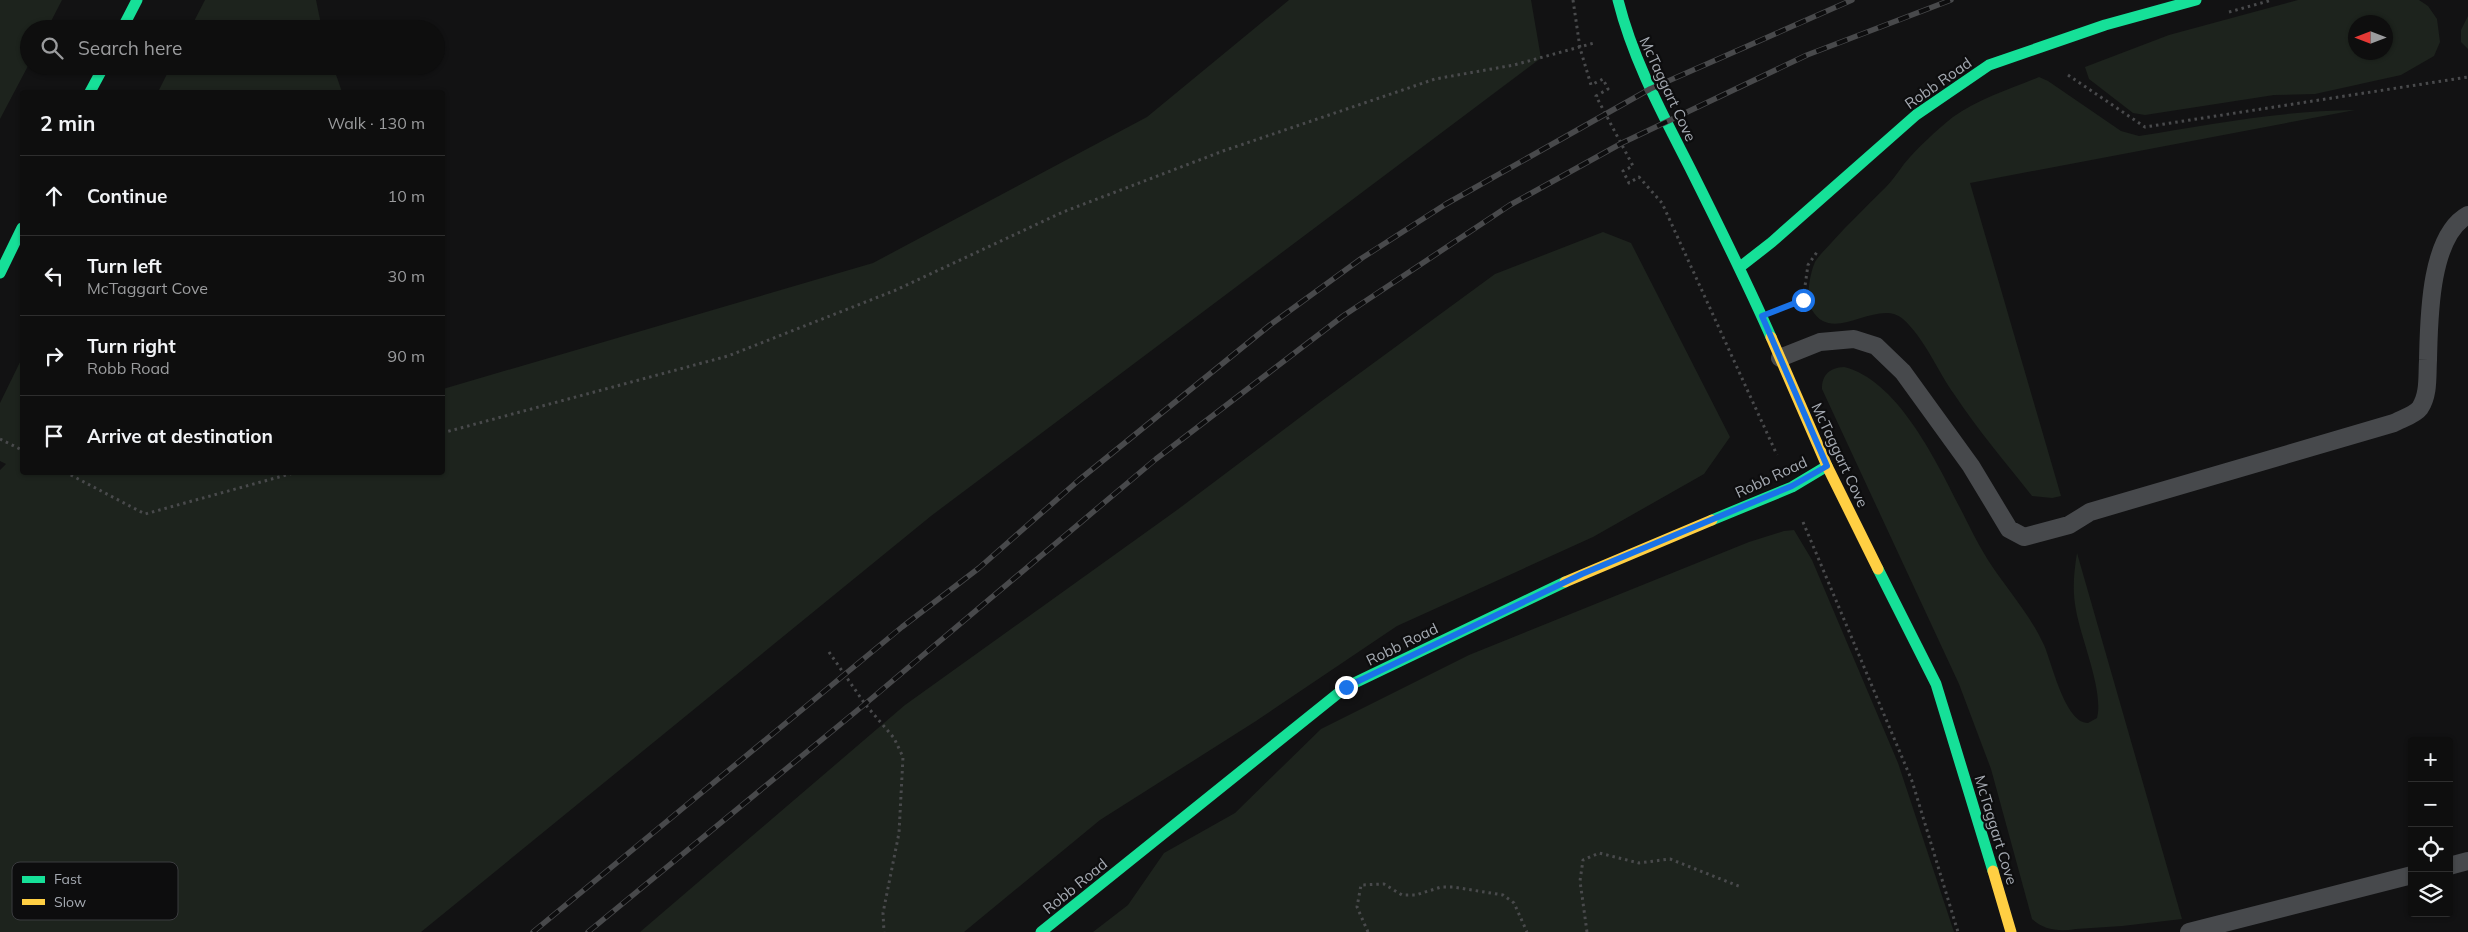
<!DOCTYPE html>
<html lang="en">
<head>
<meta charset="utf-8">
<style>
	:root { --surface:#0e0e0e; --page:#171717; --text:#f1f3f6; --muted:#9b9c9e; --line:#2e2e2e }
	body { margin:0; font-family:Mulish,sans-serif; background:var(--page); color:var(--text) }
	.controls { position:absolute; right:15px; bottom:15px; display:grid; overflow:hidden; border-radius:5px; box-shadow:0 1px 4px #0004 }
	.controls button { width:45px; height:45px; display:grid; place-items:center; padding:0; border:0; border-bottom:1px solid var(--line); background:var(--surface); color:var(--text); font:25px sans-serif }
	.compass { position:absolute; left:2348px; top:15px; width:45px; height:45px; border-radius:50%; background:var(--surface); box-shadow:0 1px 4px #0004; rotate:270deg }
	.stop { position:absolute; width:15px; height:15px; margin:-11px; border:4px solid #1a73e8; border-radius:50%; background:#fff }
	.stop.end { background:#1a73e8; border-color:#fff; box-shadow:0 1px 5px #0008 }
	.list { margin:0; padding:0; list-style:none }
	h2 { display:flex; justify-content:space-between; align-items:center; height:65px; margin:0; padding:0 20px; font-size:21px }
	h2 small { font-size:16px; font-weight:400; color:var(--muted) }
	.list li { display:grid; grid-template-columns:32px 1fr auto; gap:15px; align-items:center; box-sizing:border-box; height:80px; padding:0 20px; border-top:1px solid var(--line) }
	.list b { display:block; font-size:19px; white-space:nowrap }
	.list p { margin:0; font-size:16px; white-space:nowrap; color:var(--muted) }
	.list em { font-size:16px; font-style:normal; color:var(--muted) }
	.icon { flex:none; width:28px; height:28px; fill:none; stroke:currentColor; stroke-width:2; stroke-linecap:round; stroke-linejoin:round }
	.map { position:relative; flex:none; width:2468px; height:932px; overflow:hidden }
	.search { position:absolute; background:var(--surface); box-shadow:0 1px 4px #0004; left:20px; top:20px; width:425px; height:55px; display:flex; align-items:center; gap:12px; box-sizing:border-box; padding:0 18px; border-radius:28px; color:var(--muted); font-size:19px }
	.panel { position:absolute; background:var(--surface); box-shadow:0 1px 4px #0004; left:20px; top:90px; width:425px; height:385px; border-radius:5px }
	.map>svg:first-child { display:block }
	.green { fill:#1d231d; fill-rule:evenodd }
	.lines { fill:none; stroke-linecap:round; stroke-linejoin:round }
	.path { stroke:#494a4c; stroke-width:3; stroke-dasharray:2.5 4; stroke-linecap:butt }
	.lane { stroke:#47494c; stroke-width:18 }
	.fast { stroke:#16e098; stroke-width:11 }
	.slow { stroke:#ffcf43; stroke-width:11 }
	.rail-casing { stroke:#48494b; stroke-width:5.5 }
	.rail { stroke:#0d0d0e; stroke-width:4; stroke-dasharray:11; stroke-linecap:butt }
	.route { stroke:#1a73e8; stroke-width:6 }
	.labels { text-anchor:middle; dominant-baseline:central; stroke-width:4.5; stroke-linejoin:round; paint-order:stroke }
	.street-label { font-size:15px; fill:#a5aab2; stroke:#0d0d0e }
	.key { fill:#0d0d0e; stroke:#3b3c3f; stroke-width:1 }
	.key-label { font-size:14px; fill:#a5aab2 }
</style>
</head>
<body>
<div class="map">
<svg width="2468" height="932" viewBox="0 0 2468 932">
	<rect width="100%" height="100%" fill="#121213"/>
	<g class="green">
		<polygon points="0,0 62,0 47,29 29,29 29,64 0,119"/>
		<polygon points="205,0 316,0 322,29 190,29"/>
		<polygon points="1289,0 1531,0 1541,58 931,516 421,932 0,932 0,470 6,464 0,461 0,403 22,358 22,472 442,472 443,389 873,263 1147,117"/>
		<path d="M2298 0H2419L2428 6 2437 19 2440 42 2434 56 2401 75 2315 94 2274 95 2145 115 2133 113 2089 79 2085 67 2169 35ZM2356 22H2386V52H2356Z"/>
		<polygon points="2468,16 2468,49 2461,42 2461,30"/>
		<polygon points="171,66 333,66 342,92 158,92"/>
		<path d="M2039 77 2048 81 2121 131 2139 136C2213 124 2280 111 2355 110L1970 183 2061 496 2052 498 2032 496C2006 463 1977 429 1954 394 1937 370 1925 339 1903 319 1877 297 1833 346 1812 310 1805 299 1810 273 1815 262 1819 255 1827 248 1832 242 1849 223 1867 206 1885 188 1892 181 1898 172 1904 164 1917 148 1937 130 1953 117 1978 99 2010 89 2039 77Z"/>
		<polygon points="1603,232 1631,243 1730,437 1704,474 1593,537 1397,626 1256,721 1100,820 964,932 640,932 905,705 1177,510 1319,403 1495,274"/>
		<path d="M1844 367C1909 383 1951 496 1982 550 2000 582 2028 610 2044 645 2052 663 2065 723 2088 723L2097 718C2104 691 2081 639 2076 610 2072 590 2074 572 2077 553L2182 919 2122 926 2076 929C2059 932 2044 930 2032 919L1991 769 1959 684 1822 389C1822 374 1830 368 1844 367Z"/>
		<polygon points="1794,530 1812,560 1898,763 1954,932 1093,932 1128,905 1164,853 1235,813 1321,729 1469,655 1749,542 1784,531"/>
	</g>
	<g class="lines">
		<g class="path">
			<polyline points="1573,0 1580,48 1591,85 1603,79 1608,89 1596,96 1633,166 1623,171 1629,183 1639,177 1662,203 1777,455"/>
			<polyline points="2229,12 2272,0"/>
			<polyline points="2068,75 2145,127 2468,77"/>
			<polyline points="1793,304 1803,300 1808,265 1817,252"/>
			<polyline points="442,433 728,356 896,290 1063,212 1223,151 1435,79 1514,65 1594,43"/>
			<polyline points="0,439 22,450"/>
			<polyline points="65,472 145,514 297,472"/>
			<polyline points="1803,522 1912,781 1958,932"/>
			<polyline points="829,652 865,704 894,738 903,757 899,833 883,913 884,932"/>
			<polyline points="1368,932 1357,907 1361,885 1384,884 1402,895 1416,895 1441,887 1453,887 1503,895 1514,903 1527,932"/>
			<polyline points="1587,932 1580,881 1583,860 1599,853 1639,863 1670,859 1741,887"/>
		</g>
		<g class="lane">
			<path d="M1780 358 1820 342 1854 339 1876 346 1903 372 1971 466 2009 529 2024 537 2069 525 2090 512 2394 423C2401 419 2415 415 2420 408 2429 394 2427 377 2428 360 2429 321 2429 236 2468 215"/>
			<polyline points="2449,866 2468,861"/>
			<polyline points="2189,932 2412,875"/>
		</g>
		<g class="fast">
			<path d="M1618 0C1633 60 1662 113 1690 168 1718 224 1746 280 1771 337"/>
			<polyline points="122,29 137,0"/>
			<polyline points="90,92 104,66"/>
			<polyline points="1740,267 1772,242 1916,115 1989,65 2105,25 2196,0"/>
			<polyline points="0,273 22,228"/>
			<polyline points="1712,520 1792,487 1827,466"/>
			<polyline points="1878,569 1936,684 1993,871"/>
			<polyline points="1041,932 1346,687 1565,582"/>
		</g>
		<g class="slow">
			<polyline points="1771,337 1827,466 1878,569"/>
			<polyline points="1565,582 1712,520"/>
			<polyline points="1993,871 2011,932"/>
		</g>
		<g class="rail-casing">
			<g id="rail">
				<polyline points="533,932 902,627 979,568 1079,480 1270,325 1362,258 1446,204 1650,89 1852,0"/>
				<polyline points="588,932 865,704 1156,459 1343,316 1510,205 1622,143 1807,55 1951,0"/>
			</g>
		</g>
		<use href="#rail" class="rail"/>
	</g>
	<g class="lines">
		<polyline class="route" points="1346,687 1582,574 1792,486 1827,466 1762,316 1803,300"/>
	</g>
	<g class="labels">
		<g class="street-label">
			<text transform="translate(1938 83) rotate(-35)">Robb Road</text>
			<text transform="translate(1668 89) rotate(65)">McTaggart Cove</text>
			<text transform="translate(1840 455) rotate(65)">McTaggart Cove</text>
			<text transform="translate(1771 477) rotate(-25)">Robb Road</text>
			<text transform="translate(1402 644) rotate(-26)">Robb Road</text>
			<text transform="translate(1996 830) rotate(73)">McTaggart Cove</text>
			<text transform="translate(1075 886) rotate(-39)">Robb Road</text>
		</g>
	</g>
	<rect x="12" y="862" width="166" height="58" rx="8" class="key"/>
	<rect x="22" y="876" width="23" height="7" fill="#16e098"/>
	<rect x="22" y="899" width="23" height="6" fill="#ffcf43"/>
	<g class="key-label">
		<text x="54" y="884">Fast</text>
		<text x="54" y="907">Slow</text>
	</g>
</svg>
<div class="controls">
<button>+</button>
<button>−</button>
<button><svg class="icon" aria-label="locate" viewBox="0 0 24 24"><circle cx="12" cy="12" r="6"/><path d="M12 2v4M12 18v4M2 12h4M18 12h4"/></svg></button>
<button><svg class="icon" aria-label="layers" viewBox="0 0 24 24"><path d="M12 4l9 5-9 5-9-5zM3 14l9 5 9-5"/></svg></button>
</div>
<svg class="compass" viewBox="-18 -18 36 36"><path d="M0-13l5 13h-10z" fill="#e53935"/><path d="M0 13l5-13h-10z" fill="#9b9c9e"/></svg>
<div class="stop" style="left:1803px;top:300px"></div>
<div class="stop end" style="left:1346px;top:687px"></div>
<div class="search"><svg class="icon" aria-label="search" viewBox="0 0 24 24"><circle cx="10" cy="10" r="6"/><path d="M15 15l6 6"/></svg>Search here</div>
<section class="panel">
<h2>2 min<small>Walk · 130 m</small></h2>
<ul class="list">
<li><svg class="icon" aria-label="ahead" viewBox="0 0 24 24"><path d="M12 20V5M6 11l6-6 6 6"/></svg><div><b>Continue</b></div><em>10 m</em></li>
<li><svg class="icon" aria-label="left" viewBox="0 0 24 24"><path d="M17 20v-9H6M10 6l-5 5 5 5"/></svg><div><b>Turn left</b><p>McTaggart Cove</p></div><em>30 m</em></li>
<li><svg class="icon" aria-label="right" viewBox="0 0 24 24"><path d="M7 20v-9h11M14 6l5 5-5 5"/></svg><div><b>Turn right</b><p>Robb Road</p></div><em>90 m</em></li>
<li><svg class="icon" aria-label="arrive" viewBox="0 0 24 24"><path d="M6 21V4h12l-3 4 3 4H6"/></svg><div><b>Arrive at destination</b></div></li>
</ul>
</section>
</div>
</body>
</html>
